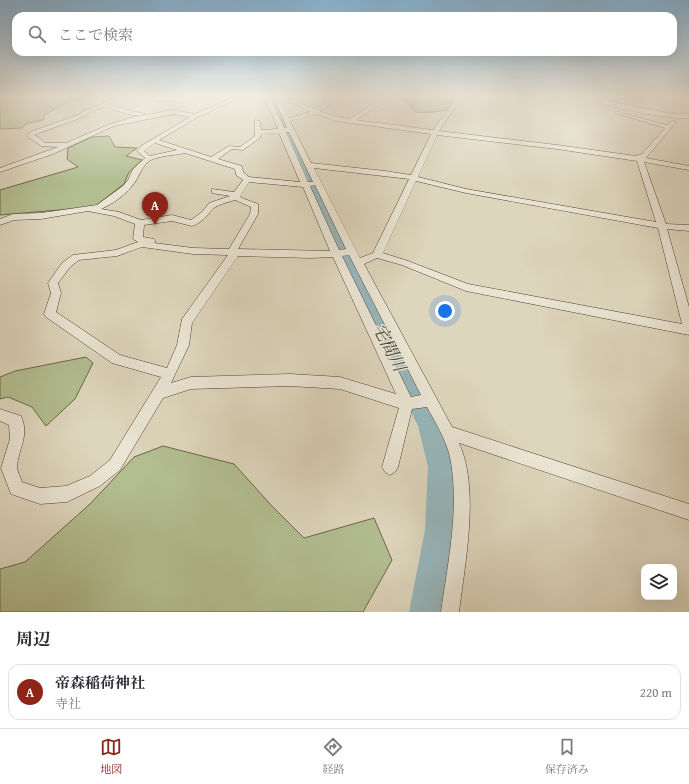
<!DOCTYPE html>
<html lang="ja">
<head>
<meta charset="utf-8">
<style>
	:root { --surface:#fff; --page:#f2f2f3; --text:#2b2b33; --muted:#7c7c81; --line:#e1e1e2; --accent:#8f2418 }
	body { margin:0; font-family:"Gentium Book Plus","Noto Serif JP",serif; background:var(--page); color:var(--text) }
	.controls { position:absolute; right:12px; bottom:12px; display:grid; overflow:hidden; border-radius:8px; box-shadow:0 4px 16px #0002 }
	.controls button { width:36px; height:36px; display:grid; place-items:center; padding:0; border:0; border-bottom:1px solid var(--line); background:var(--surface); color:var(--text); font:20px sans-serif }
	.you { position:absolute; left:445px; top:311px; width:14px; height:14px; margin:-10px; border:3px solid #fff; border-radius:50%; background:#1a73e8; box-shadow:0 0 0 6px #1a73e833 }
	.badge { display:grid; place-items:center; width:26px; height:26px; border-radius:50%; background:var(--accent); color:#fff; font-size:13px; font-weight:700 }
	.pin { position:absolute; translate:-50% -33px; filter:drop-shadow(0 1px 2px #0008) }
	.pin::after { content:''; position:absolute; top:21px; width:14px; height:12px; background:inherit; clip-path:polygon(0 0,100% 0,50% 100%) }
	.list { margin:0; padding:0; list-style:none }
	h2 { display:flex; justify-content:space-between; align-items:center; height:52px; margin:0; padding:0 16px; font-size:17px }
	h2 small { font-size:13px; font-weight:400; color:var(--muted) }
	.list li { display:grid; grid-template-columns:26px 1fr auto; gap:12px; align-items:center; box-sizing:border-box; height:56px; margin:0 8px 8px; padding:0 8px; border:1px solid var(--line); border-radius:12px }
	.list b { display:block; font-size:15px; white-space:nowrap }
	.list p { margin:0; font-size:13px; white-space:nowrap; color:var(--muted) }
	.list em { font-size:13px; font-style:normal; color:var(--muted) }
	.icon { flex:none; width:22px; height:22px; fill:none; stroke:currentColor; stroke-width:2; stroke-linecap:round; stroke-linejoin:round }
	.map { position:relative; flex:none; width:689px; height:612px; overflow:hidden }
	.search { position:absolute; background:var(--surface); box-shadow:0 4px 16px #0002; left:12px; right:12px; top:12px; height:44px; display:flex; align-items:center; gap:10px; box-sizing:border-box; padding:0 14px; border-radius:12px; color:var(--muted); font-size:15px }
	.sheet { height:116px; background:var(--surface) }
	nav { display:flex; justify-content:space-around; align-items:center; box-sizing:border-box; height:56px; border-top:1px solid var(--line); background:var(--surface); font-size:11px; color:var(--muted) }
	nav a { display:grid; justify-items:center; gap:2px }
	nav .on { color:var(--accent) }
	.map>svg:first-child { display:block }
	.green { fill:#b2bd90; stroke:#6d6648 }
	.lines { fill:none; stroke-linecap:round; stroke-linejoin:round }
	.river { fill:#97b6bb; fill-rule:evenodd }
	.minor-casing { stroke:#554030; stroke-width:1 }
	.minor { fill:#e9e4d3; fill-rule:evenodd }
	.labels { text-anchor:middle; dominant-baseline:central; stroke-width:3; stroke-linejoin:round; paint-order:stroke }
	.water-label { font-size:17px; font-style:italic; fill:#4f4942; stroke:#e9e4d3 }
</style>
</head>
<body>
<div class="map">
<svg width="689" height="612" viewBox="0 0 689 612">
	<rect width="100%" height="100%" fill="#ddd5bc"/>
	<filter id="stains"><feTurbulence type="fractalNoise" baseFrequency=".005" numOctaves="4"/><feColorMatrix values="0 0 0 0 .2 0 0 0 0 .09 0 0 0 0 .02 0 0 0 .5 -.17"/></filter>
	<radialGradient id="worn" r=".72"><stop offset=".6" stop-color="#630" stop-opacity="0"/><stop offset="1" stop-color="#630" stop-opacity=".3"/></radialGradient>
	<g class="green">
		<polygon points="0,96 87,96 69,101 44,115 43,120 26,124 22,128 0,129"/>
		<path d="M396 96H442L454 100 446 110C436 112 426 113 415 112L406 101Z"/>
		<polygon points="109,136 115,147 137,148 126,156 142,160 129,172 124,184 94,207 0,215 0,190 78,167 67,159 68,148 92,137"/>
		<polygon points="86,357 93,363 75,399 46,426 32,407 8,397 0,399 0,377 15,371"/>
		<polygon points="163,446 234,464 271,505 304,538 374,518 392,560 363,612 0,612 0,569 25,562 90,504 134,457"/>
	</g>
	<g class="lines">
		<polygon class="river" points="265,96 275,96 308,158 354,259 443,424 456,467 455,530 443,612 409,612 425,530 428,467 418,426 336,259 294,158"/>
		<g class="minor-casing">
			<g id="minor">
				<path d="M114 96H121L109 105 145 114C136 120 116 109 106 107 100 107 93 111 88 113L86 116 34 135 41 139 45 143H66L110 124 130 118 173 110 195 114 235 96H243L198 117 159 140 211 157 229 146 240 147 255 136V120L260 121 261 130 278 129 265 98 261 96C280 96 297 101 314 109L339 96H346L319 111 337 117 349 119 386 96H390V98L356 120 433 130 450 107 458 99 459 96H465L463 101 454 109 439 131 557 145 636 156 642 154 665 128 615 113V111L667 125 671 121H675L676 122 646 158 689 166V170L644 162 666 224 689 225V231L667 229 689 307V335L466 291 402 265 377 258 364 264 452 427 689 504V520L459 443C480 488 465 563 459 612H441C448 563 460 506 450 457 446 439 435 422 427 407L412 409 398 467 395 472 390 475 385 472 382 467 399 408 340 389 290 386 191 389 163 398 120 470 100 486 67 502 40 504 11 494 1 468 10 439 9 425 0 421V409L21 416C30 436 18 449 17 467 17 471 21 478 22 482L40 488 66 486 90 476 110 460 161 377 112 363 46 317 44 314 51 293 48 283 62 263 73 255 116 250 138 242 133 239 135 224 114 216 88 211 41 219 14 220 0 225V219L13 214 41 213 97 205 123 186 128 180 133 169 145 158 137 151 141 146 190 117 173 114 114 126 53 154 0 172V168L58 147 41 146C36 141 31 140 27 136L30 132 81 114 83 111 102 104ZM271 99 275 100 287 128H284ZM281 101 295 104 311 112 289 118ZM317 114 336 121 431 134 411 175 385 171 311 163 290 121ZM286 132H289L313 182H308ZM279 133 300 182 249 177 243 172 242 166 218 159 232 149 243 150 260 138 261 134ZM437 135 557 149 637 161 656 222 466 189 418 177ZM155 143 177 150 150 156 144 151ZM185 153 235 169 236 175 243 180 234 192 212 189V193L230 196 209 203 202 212 191 220 172 215 141 220 119 212 101 209C113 204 128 193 135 182 140 175 142 165 151 160 158 156 176 155 185 153ZM314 168 409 179 373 253 360 258ZM416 181 466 193 658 228 682 324 468 284 408 261 383 253ZM249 182 303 187 330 251 238 249 258 214V204L242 198 240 196ZM315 185 346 249 339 250 310 186ZM235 200 251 207 250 214 229 249 193 248 154 243 156 241 154 239 143 237 144 225 172 221 192 226C202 223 207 215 214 208 219 204 229 202 235 200ZM142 247 193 254 228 255 182 319 177 345 167 368 120 355 56 312 61 293 58 283 70 267 79 260 117 256ZM349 255 421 395 411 397 342 256ZM238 256 310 258 333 257 396 394 340 377 290 374 191 377 171 383 189 345 192 323Z"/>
				<path d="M585 96H593L602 99 617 96H631L608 101 673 114H689V118C670 120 601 107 585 96Z"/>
				<polygon points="676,96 682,96 689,103 689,108"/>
				<polygon points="152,97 183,98 186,100 183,102 150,100 149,99"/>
			</g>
		</g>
		<use href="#minor" class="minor"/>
	</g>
	<linearGradient id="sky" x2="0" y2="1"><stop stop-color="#87b5d6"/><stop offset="0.53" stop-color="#f0ece1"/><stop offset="1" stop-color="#f0ece1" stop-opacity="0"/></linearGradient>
	<rect width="689" height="182" fill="url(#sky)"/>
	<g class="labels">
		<g class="water-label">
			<text transform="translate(390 347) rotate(63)">宅間川</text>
		</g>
	</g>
	<rect width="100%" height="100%" filter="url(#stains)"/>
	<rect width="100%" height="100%" fill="url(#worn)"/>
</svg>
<div class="controls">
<button><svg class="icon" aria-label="layers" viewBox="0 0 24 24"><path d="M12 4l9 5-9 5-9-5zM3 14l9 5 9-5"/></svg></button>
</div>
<div class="you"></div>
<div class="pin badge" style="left:155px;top:225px">A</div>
<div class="search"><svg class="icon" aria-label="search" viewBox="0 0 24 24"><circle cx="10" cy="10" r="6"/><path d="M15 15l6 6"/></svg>ここで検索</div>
</div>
<section class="sheet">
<h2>周辺<small></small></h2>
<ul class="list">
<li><span class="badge">A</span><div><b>帝森稲荷神社</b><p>寺社</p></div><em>220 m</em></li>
</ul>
</section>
<nav>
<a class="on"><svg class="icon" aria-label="map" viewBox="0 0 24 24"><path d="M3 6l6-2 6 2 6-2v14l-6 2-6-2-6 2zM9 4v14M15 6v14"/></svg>地図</a>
<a><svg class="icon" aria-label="directions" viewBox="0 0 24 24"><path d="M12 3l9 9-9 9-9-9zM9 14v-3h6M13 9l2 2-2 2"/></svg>経路</a>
<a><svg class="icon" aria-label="saved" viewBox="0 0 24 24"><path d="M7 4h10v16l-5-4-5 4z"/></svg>保存済み</a>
</nav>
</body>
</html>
